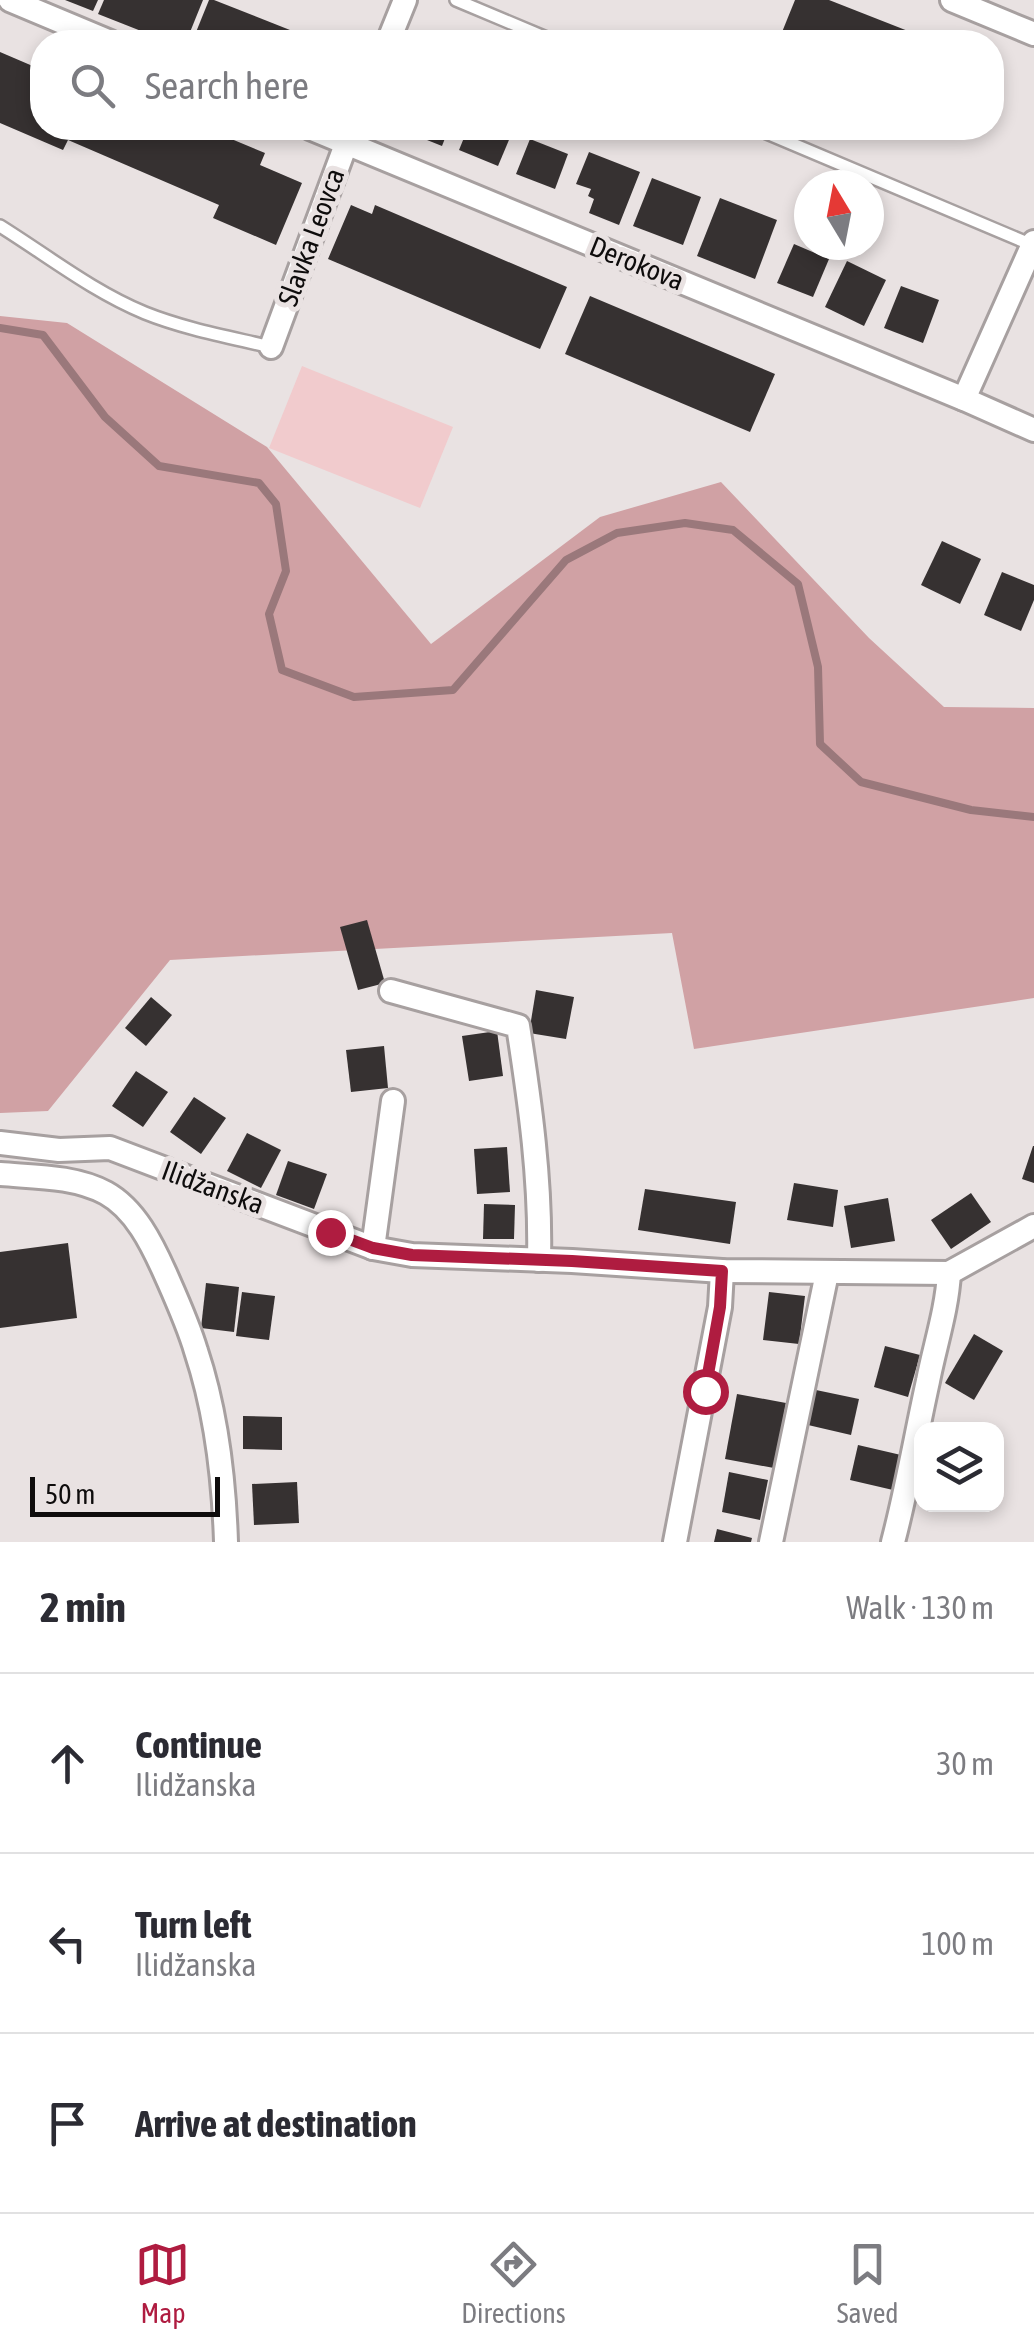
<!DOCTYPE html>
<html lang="en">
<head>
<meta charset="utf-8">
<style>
	:root { --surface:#fff; --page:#f7f7f7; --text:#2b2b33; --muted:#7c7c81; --line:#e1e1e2; --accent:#af1c40 }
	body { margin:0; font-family:"Asap Condensed",sans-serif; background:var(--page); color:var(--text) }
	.controls { position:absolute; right:30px; bottom:30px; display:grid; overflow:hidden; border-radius:20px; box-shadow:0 5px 15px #0003 }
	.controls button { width:90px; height:90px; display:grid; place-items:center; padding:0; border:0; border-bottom:2px solid var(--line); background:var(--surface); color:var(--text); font:50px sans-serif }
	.compass { position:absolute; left:794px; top:170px; width:90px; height:90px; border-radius:50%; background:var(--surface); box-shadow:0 5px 15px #0003; rotate:350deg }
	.scale { position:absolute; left:30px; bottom:25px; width:190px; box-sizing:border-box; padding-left:10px; border:5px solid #0e0c0c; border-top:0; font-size:28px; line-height:35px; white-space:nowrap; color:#0e0c0c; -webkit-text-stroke:8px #e9e2e2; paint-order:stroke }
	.stop { position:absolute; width:30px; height:30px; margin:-22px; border:8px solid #af1c40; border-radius:50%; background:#fff }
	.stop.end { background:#af1c40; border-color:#fff; box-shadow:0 2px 10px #0008 }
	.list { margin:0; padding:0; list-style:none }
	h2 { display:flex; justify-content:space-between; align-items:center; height:130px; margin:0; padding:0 40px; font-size:42px }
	h2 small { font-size:32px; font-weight:400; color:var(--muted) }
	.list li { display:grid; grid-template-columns:65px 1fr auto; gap:30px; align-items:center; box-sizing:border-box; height:180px; padding:0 40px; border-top:2px solid var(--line) }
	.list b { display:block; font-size:38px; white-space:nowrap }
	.list p { margin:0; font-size:32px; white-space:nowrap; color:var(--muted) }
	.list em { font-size:32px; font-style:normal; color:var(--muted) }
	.icon { flex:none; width:55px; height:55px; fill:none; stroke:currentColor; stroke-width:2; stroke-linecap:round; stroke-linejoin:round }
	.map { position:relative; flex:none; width:1034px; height:1542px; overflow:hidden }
	.search { position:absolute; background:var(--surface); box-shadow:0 5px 15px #0003; left:30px; right:30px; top:30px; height:110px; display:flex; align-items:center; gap:25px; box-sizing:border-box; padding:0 35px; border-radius:40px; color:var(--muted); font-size:38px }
	.sheet { height:670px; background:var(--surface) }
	nav { display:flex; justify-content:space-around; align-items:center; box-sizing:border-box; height:140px; border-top:2px solid var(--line); background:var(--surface); font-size:28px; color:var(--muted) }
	nav a { display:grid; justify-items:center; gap:5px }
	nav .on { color:var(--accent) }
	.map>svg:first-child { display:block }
	.green { fill:#f1cbcd }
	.forest { fill:#d0a1a4 }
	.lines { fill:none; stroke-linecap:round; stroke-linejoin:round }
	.stream { stroke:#9a787b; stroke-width:8 }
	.building { fill:#363131 }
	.service-casing { stroke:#a7a0a0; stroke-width:16 }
	.minor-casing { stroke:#a7a0a0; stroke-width:28 }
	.service { stroke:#fff; stroke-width:11 }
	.minor { stroke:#fff; stroke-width:22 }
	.route { stroke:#af1c40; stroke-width:12 }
	.labels { text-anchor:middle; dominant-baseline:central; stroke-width:10; stroke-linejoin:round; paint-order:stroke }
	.street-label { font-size:28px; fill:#0e0c0c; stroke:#e9e2e2 }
</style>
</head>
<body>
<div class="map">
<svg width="1034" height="1542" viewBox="0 0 1034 1542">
	<rect width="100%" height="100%" fill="#e9e2e2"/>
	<polygon class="green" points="302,366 453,427 420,508 269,448"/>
	<polygon class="forest" points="0,316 67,323 267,447 431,644 600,517 721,482 869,638 944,707 1034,708 1034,998 694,1049 672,933 170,960 48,1111 0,1113"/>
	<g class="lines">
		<polyline class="stream" points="0,328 43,335 105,417 159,466 259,483 276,504 286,571 269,614 282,670 354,697 453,690 566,560 617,533 685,523 733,530 798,584 818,667 820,744 861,782 971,810 1034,817"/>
	</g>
	<g class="building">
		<polygon points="65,0 98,0 93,11"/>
		<polygon points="104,0 203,0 186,42 169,42 98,14"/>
		<polygon points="209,0 214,0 295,32 291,42 192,42"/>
		<polygon points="795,0 829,0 936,42 778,42"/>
		<polygon points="0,52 42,70 42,128 205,128 265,153 260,165 302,183 276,245 213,218 219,205 68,140 63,150 0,123"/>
		<polygon points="397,128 449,128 442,146"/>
		<polygon points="468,128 514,128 498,166 459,150"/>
		<polygon points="530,139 568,154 555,189 516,174"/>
		<polygon points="589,152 640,172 619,225 589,213 594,199 588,196 591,189 576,184"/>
		<polygon points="652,178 701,197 683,245 633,226"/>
		<polygon points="720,198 777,220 755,279 697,256"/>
		<polygon points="351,205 372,214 375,205 567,287 540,349 328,259"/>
		<polygon points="794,244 829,259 813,297 777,283"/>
		<polygon points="847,261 886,280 864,326 825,307"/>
		<polygon points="901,286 939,300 923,343 884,328"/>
		<polygon points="590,296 775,374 750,432 565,354"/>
		<polygon points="942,541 981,559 960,604 921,585"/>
		<polygon points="1002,572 1034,585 1034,600 1021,631 984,615"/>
		<polygon points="367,920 385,983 358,990 340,927"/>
		<polygon points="536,990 574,997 566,1039 529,1033"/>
		<polygon points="151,997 172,1015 146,1046 125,1028"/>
		<polygon points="497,1031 503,1076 469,1081 462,1036"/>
		<polygon points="384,1046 388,1088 351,1092 346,1050"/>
		<polygon points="136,1071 168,1092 143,1127 112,1106"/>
		<polygon points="194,1097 226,1118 201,1154 170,1132"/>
		<polygon points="247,1133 281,1150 261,1188 227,1171"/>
		<polygon points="1033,1146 1034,1146 1034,1183 1022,1179"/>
		<polygon points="507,1147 510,1192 477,1194 474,1149"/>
		<polygon points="288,1161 327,1174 314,1209 276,1195"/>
		<polygon points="794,1183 838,1190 833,1227 787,1220"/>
		<polygon points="645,1189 736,1202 730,1244 638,1230"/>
		<polygon points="971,1193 991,1222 951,1249 931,1220"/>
		<polygon points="888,1198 895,1241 851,1248 844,1206"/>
		<polygon points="484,1204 515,1205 514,1239 483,1239"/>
		<polygon points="68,1243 77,1318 0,1328 0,1252"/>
		<polygon points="206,1283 239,1287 234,1332 201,1328"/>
		<polygon points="242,1292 275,1296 269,1340 236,1336"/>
		<polygon points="769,1292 805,1296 799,1344 763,1340"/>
		<polygon points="974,1334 1003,1351 974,1400 945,1383"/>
		<polygon points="885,1346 920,1355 908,1397 874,1387"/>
		<polygon points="816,1390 859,1399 851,1435 808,1425"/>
		<polygon points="737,1394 786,1403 774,1468 725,1459"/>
		<polygon points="243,1416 282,1417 282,1450 243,1449"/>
		<polygon points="858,1445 901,1455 893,1490 850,1480"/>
		<polygon points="729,1472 768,1480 760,1520 722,1512"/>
		<polygon points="297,1482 299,1523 254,1525 252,1484"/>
		<polygon points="717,1529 752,1538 751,1542 714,1542"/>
	</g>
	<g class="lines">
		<g class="service-casing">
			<g id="service">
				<polyline points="456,0 556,42"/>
				<polyline points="755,128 1032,245"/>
				<path d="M0 226C48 256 92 291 145 313 185 329 229 337 271 347"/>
			</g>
		</g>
		<g class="minor-casing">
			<g id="minor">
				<polyline points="10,0 110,42"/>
				<polyline points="952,0 1034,34"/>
				<polyline points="388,42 405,0"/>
				<polyline points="310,128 964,399 1034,430"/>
				<polyline points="271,347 352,128"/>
				<polyline points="964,399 1034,242"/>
				<path d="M391 991 518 1026C530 1103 541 1181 539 1260"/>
				<polyline points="0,1143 59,1150 110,1148 373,1248 412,1255 572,1261 722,1271 949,1273 1034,1226"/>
				<path d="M0 1174C35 1177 74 1176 106 1193 135 1209 152 1244 165 1273 176 1298 188 1324 196 1351 216 1411 224 1479 226 1542"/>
				<polyline points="373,1248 393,1101"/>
				<polyline points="675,1542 720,1307 722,1271"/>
				<polyline points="771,1542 827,1273"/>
				<path d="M893 1542C907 1489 916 1435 928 1381 935 1345 947 1310 949 1273"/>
			</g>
		</g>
		<use href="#service" class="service"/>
		<use href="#minor" class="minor"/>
	</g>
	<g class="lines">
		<polyline class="route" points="330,1232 373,1248 412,1255 572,1261 722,1271 720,1307 705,1391"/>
	</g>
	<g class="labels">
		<g class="street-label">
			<text transform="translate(311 237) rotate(-70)">Slavka Leovca</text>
			<text transform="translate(637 263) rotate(22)">Derokova</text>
			<text transform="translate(213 1187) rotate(20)">Ilidžanska</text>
		</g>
	</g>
</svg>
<div class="controls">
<button><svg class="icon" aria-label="layers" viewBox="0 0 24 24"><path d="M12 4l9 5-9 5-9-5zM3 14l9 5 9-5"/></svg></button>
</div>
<svg class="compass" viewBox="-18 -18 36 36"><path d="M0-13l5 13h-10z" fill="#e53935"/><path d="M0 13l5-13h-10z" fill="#7c7c81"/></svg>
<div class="scale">50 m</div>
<div class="stop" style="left:705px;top:1391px"></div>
<div class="stop end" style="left:330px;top:1232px"></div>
<div class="search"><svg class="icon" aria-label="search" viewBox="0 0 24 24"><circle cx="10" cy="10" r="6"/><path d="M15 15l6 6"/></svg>Search here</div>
</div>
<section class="sheet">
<h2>2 min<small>Walk · 130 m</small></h2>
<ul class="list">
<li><svg class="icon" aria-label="ahead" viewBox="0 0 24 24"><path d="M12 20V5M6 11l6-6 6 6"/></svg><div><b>Continue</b><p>Ilidžanska</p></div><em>30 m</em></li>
<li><svg class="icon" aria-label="left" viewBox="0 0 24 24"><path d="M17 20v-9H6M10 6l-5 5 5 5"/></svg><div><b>Turn left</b><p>Ilidžanska</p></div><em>100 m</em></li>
<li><svg class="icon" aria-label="arrive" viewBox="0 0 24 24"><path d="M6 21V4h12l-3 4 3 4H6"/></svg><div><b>Arrive at destination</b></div></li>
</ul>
</section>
<nav>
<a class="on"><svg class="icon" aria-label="map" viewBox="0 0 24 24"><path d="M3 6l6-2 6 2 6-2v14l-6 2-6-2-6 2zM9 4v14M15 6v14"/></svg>Map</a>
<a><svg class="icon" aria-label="directions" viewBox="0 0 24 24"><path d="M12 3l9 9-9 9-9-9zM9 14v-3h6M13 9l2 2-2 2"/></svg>Directions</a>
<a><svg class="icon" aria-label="saved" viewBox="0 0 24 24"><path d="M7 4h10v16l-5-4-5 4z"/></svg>Saved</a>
</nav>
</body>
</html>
